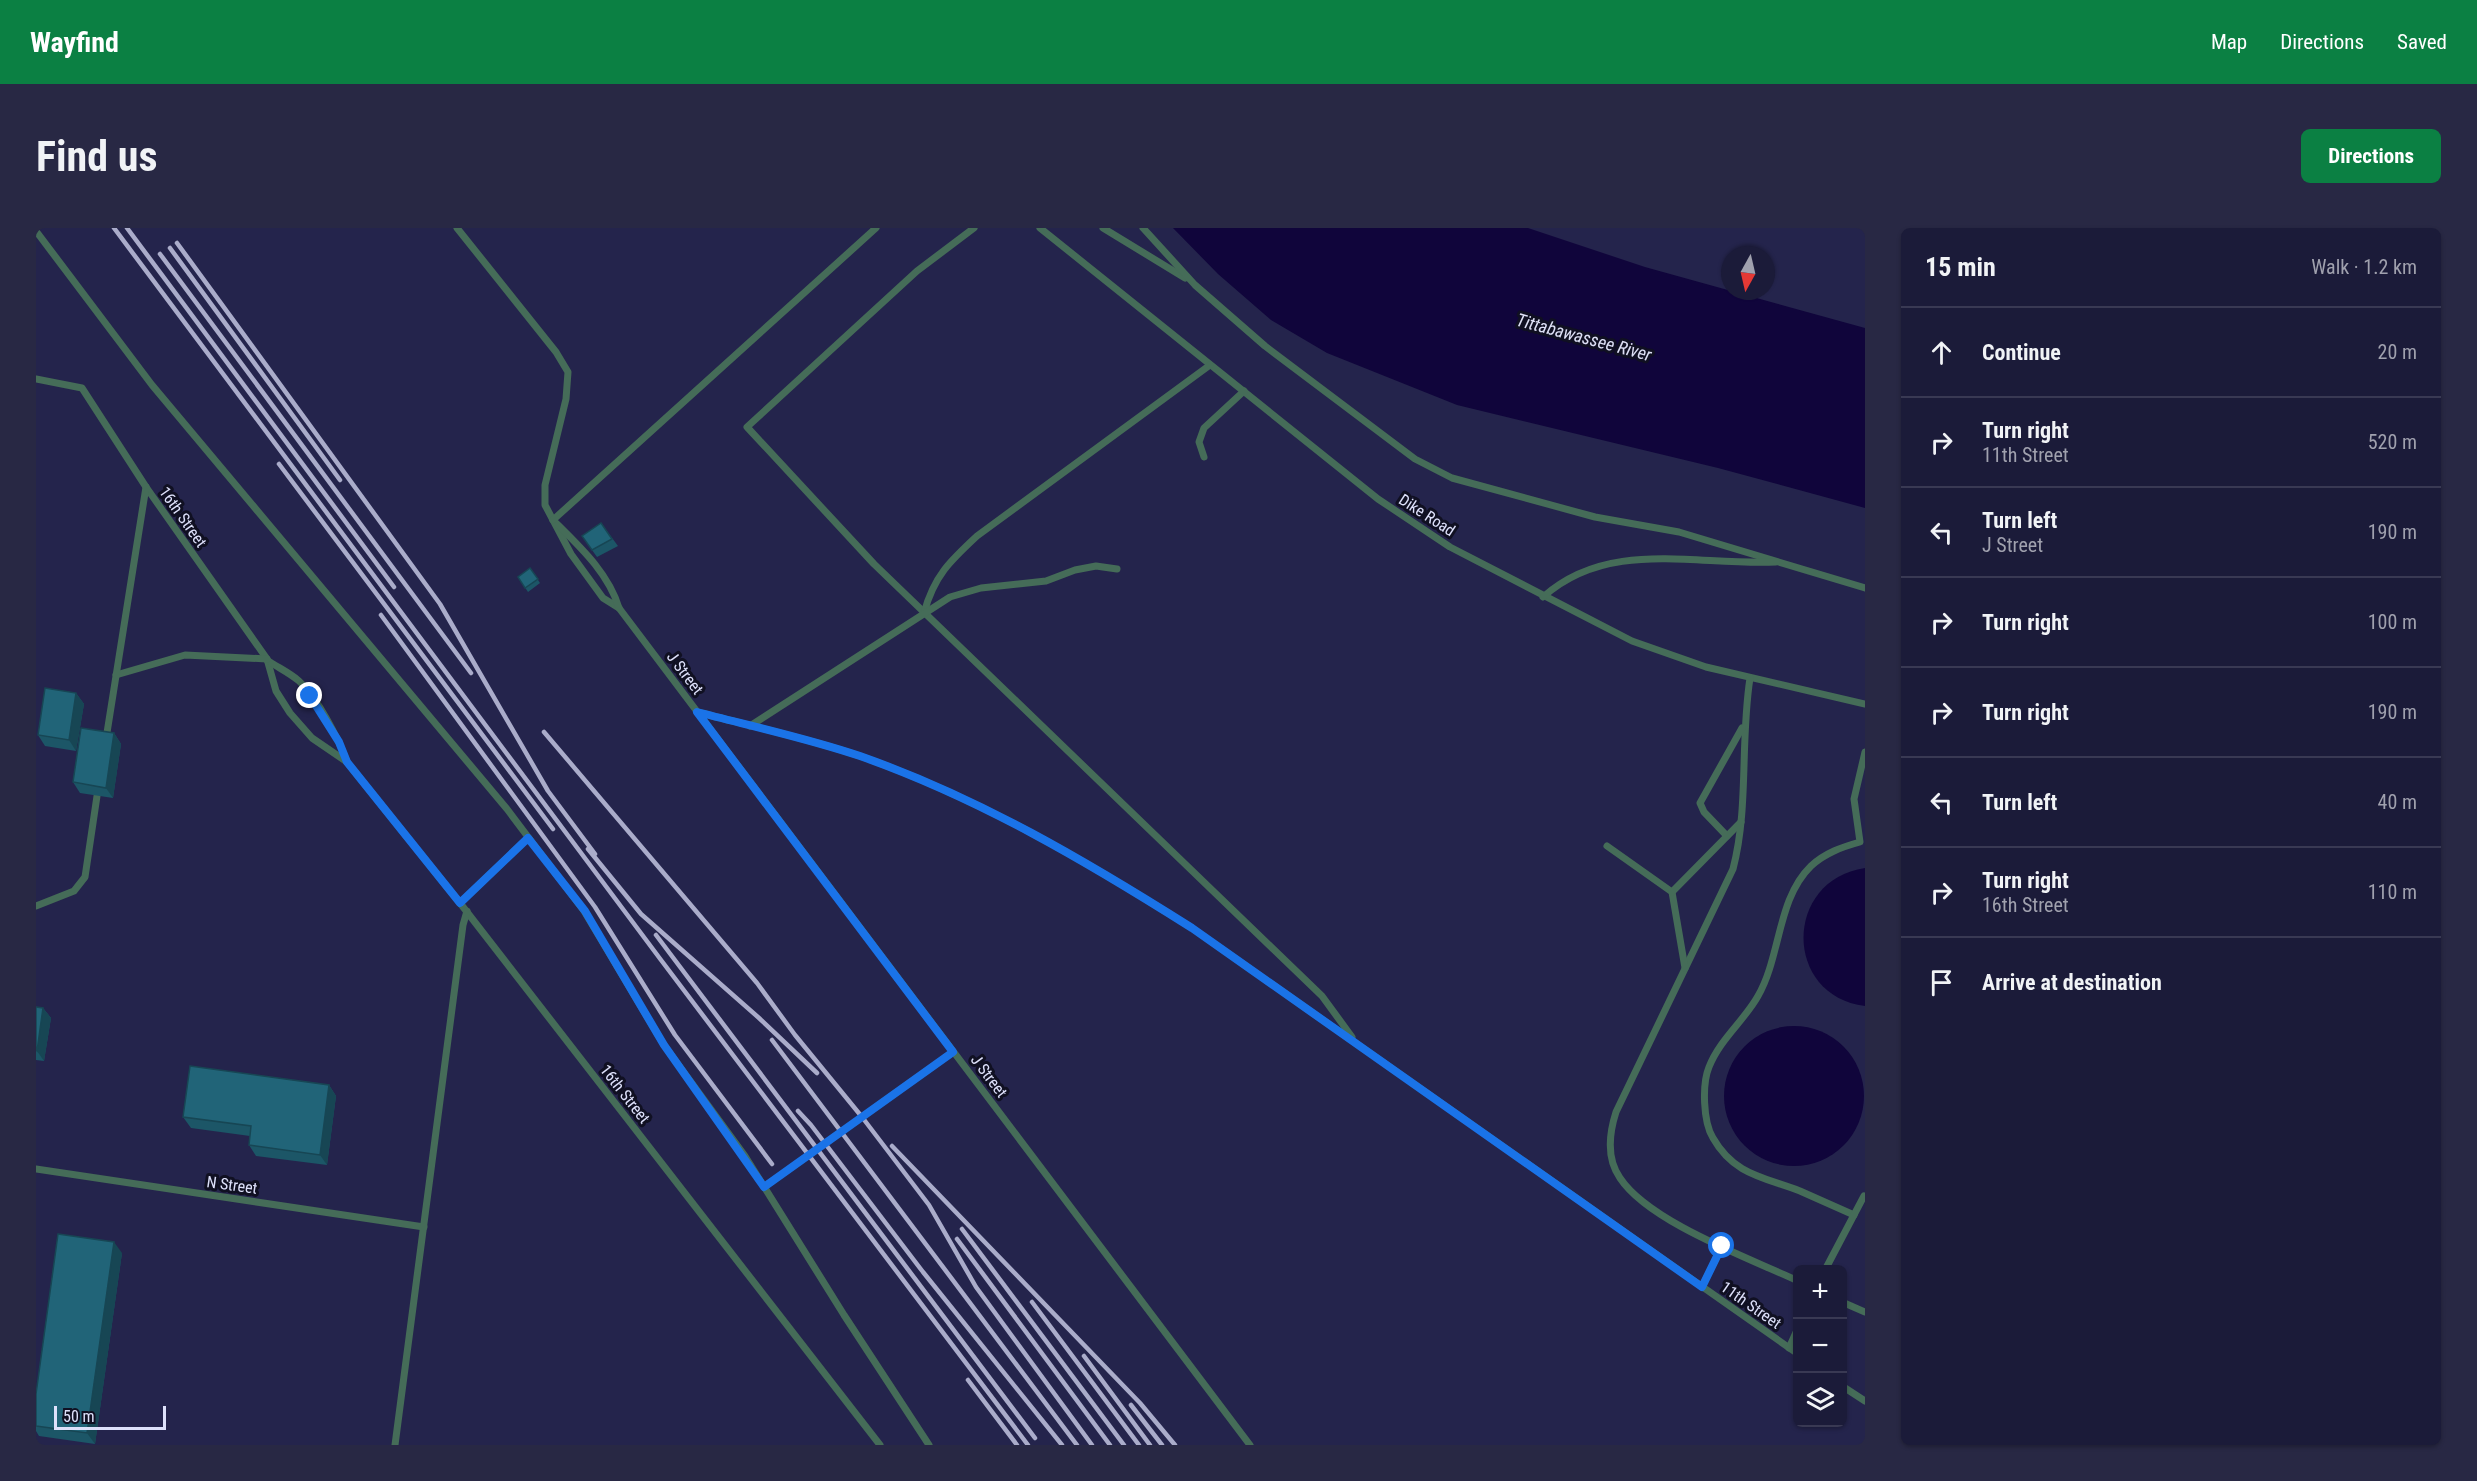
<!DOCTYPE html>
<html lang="en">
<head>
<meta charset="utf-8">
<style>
	:root { --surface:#1b1b39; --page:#282844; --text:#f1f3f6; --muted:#a0a1ae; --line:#393953; --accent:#0b8043 }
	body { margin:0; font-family:"Roboto Condensed",sans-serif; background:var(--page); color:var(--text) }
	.controls { position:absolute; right:18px; bottom:18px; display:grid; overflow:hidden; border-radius:9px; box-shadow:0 2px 4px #0004 }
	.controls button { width:54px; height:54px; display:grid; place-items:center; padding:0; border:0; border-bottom:2px solid var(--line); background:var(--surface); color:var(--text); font:30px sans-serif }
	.compass { position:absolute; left:1685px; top:18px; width:54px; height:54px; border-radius:50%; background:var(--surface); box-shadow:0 2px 4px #0004; rotate:188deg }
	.scale { position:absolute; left:18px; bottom:15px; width:112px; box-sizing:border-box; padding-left:6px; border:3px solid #dee1fb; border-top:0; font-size:16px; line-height:21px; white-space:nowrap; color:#dee1fb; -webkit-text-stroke:4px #101022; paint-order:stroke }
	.stop { position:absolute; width:18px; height:18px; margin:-14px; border:4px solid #1a73e8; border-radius:50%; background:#fff }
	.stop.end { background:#1a73e8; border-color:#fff; box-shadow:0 2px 6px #0008 }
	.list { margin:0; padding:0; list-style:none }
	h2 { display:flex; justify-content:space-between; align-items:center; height:78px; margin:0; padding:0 24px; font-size:26px }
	h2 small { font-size:20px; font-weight:400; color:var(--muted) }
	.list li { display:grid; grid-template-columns:39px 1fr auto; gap:18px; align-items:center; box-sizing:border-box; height:90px; padding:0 24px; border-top:2px solid var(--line) }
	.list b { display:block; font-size:22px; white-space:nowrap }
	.list p { margin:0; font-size:20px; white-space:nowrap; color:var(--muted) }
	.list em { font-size:20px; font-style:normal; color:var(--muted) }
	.icon { flex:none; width:33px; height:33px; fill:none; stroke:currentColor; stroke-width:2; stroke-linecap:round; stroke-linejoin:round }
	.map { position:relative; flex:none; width:1829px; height:1217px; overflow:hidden; border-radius:9px }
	header { display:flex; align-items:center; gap:36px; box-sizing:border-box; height:84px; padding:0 30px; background:var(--accent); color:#fff }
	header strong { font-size:28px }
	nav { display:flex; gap:33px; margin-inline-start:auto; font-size:21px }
	.intro { display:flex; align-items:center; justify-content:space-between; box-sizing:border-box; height:144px; padding:0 36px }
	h1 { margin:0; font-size:42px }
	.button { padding:15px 27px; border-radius:9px; background:var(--accent); color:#fff; font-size:21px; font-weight:700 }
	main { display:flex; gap:36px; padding:0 36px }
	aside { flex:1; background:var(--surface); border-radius:9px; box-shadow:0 2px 4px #0004 }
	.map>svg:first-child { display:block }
	.water { fill:#10053b }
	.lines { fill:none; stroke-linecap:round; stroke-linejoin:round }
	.service { stroke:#456c58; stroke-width:7 }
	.rail { stroke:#aaacca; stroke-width:4.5 }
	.wall { fill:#1c5667 }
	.shaded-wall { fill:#174654 }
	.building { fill:#216478; stroke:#174654; stroke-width:1.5 }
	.route { stroke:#1a73e8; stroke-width:8 }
	.labels { text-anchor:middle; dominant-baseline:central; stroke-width:6; stroke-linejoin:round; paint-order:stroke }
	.street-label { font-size:16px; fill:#dee1fb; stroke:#101022 }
	.water-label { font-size:18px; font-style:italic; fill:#dee0f6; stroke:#101022 }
</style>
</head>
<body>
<header>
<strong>Wayfind</strong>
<nav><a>Map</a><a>Directions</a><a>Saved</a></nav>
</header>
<div class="intro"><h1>Find us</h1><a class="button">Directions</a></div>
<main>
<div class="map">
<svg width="1829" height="1217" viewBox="0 0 1829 1217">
	<rect width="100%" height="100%" fill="#24244c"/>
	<g class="water">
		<polygon points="1137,0 1492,0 1609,39 1829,100 1829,280 1682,240 1421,177 1291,125 1235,92 1182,46"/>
		<path d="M1829 640V778C1747 768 1747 652 1829 640Z"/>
		<circle cx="1758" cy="868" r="70"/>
	</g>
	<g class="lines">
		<g class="service">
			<polyline points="421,0 520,124 532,144 530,171 509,257 509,277 535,326 567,370 583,380"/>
			<polyline points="938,0 881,43 711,199 838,336 1286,768 1316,809"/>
			<polyline points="1004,0 1342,271 1414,319 1596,413 1670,439 1829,476"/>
			<polyline points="1067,0 1149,50"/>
			<polyline points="1107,0 1159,57 1229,118 1379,231 1416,250 1559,289 1643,304 1829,360"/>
			<polyline points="0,3 116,157 471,581 548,683 628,817 709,928 808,1087 893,1217"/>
			<polyline points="0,151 46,160 110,259 231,431 240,463 254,485 276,510 311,534 424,675 844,1217"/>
			<polyline points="1168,229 1163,214 1168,200 1208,163"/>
			<path d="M517 292C543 318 572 344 583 380L1214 1217"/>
			<polyline points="517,292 840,0"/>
			<path d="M1507 369C1573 310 1660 338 1740 334"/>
			<path d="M888 385C898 348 914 333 941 308L1174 137"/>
			<path d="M231 432C241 439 254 445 263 453 282 470 302 510 311 534"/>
			<polyline points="80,447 149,427 231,431"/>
			<path d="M1714 450C1704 514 1713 580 1697 641L1580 884C1573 906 1570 930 1584 950 1613 994 1713 1030 1762 1053"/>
			<path d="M661 484C715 498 771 510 824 528 943 570 1050 633 1156 700L1762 1126"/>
			<polyline points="714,498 914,369 945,360 1010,353 1039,342 1060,338 1081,341"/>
			<polyline points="70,511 110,259"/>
			<polyline points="1691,608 1668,584 1664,575 1706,500"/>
			<polyline points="1571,618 1636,664 1649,740"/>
			<polyline points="1636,664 1705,594"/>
			<polyline points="424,675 492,610"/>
			<polyline points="0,678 38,663 49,649 61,568"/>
			<polyline points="0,941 388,999"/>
			<polyline points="728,959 917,824"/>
			<path d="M1818 987C1800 979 1782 971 1764 963 1728 949 1698 947 1677 910 1667 894 1666 856 1673 839 1684 811 1708 793 1722 768 1745 728 1741 671 1775 638 1789 625 1806 619 1824 614L1818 571 1829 524"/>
			<polyline points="1789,1042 1828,968"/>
			<polyline points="1666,1059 1686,1018"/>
			<polyline points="1806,1074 1829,1084"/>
			<polyline points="1753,1120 1762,1100"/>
			<polyline points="1806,1158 1829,1173"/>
			<polyline points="359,1217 427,697 431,683"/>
		</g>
		<g class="rail">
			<polyline points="78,0 625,732 992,1217"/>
			<polyline points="91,0 358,359"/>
			<polyline points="141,15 404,376 512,563 559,626"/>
			<polyline points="134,20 304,252"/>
			<polyline points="124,26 435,445"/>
			<polyline points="243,236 517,601"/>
			<polyline points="345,387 559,679 639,807 736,936"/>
			<polyline points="508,504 721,755 759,807 826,889 893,977 940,1059 1056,1217"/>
			<polyline points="552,621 605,686 723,790 781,845"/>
			<polyline points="620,707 999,1210"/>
			<polyline points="736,812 1041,1217"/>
			<polyline points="762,883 775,897 887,1044 1026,1217"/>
			<polyline points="856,918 1104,1175 1139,1217"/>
			<polyline points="926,1001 1088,1217"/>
			<polyline points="921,1011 1074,1217"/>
			<polyline points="996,1074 1103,1217"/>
			<polyline points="1048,1128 1114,1217"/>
			<polyline points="932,1152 981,1217"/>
			<polyline points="1095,1177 1126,1217"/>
		</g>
	</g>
	<g class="wall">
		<polygon points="565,295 582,318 561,329 546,308"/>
		<polygon points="494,340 504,355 492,364 482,349"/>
		<polygon points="40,465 48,476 40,523 9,518 2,507"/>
		<polygon points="78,505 85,516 77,570 44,565 37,554"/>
		<polygon points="0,779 7,780 15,790 8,833 0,832"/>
		<polygon points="293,857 300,868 291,937 220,928 213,917 214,908 155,900 147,889"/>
		<polygon points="86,1025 59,1216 3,1208 0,1203 0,1166"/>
	</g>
	<g class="shaded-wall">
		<polygon points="40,465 48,476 40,523 33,512"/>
		<polygon points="78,505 85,516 77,570 70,560"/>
		<polygon points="7,780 15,790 8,833 1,823"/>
		<polygon points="293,857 300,868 291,937 284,927"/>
		<polygon points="78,1014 86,1025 59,1216 51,1205"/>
	</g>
	<g class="building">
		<polygon points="565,295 576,311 556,322 546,308"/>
		<polygon points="494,340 502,351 489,360 482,349"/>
		<polygon points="9,460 40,465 33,512 2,507"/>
		<polygon points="45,500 78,505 70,560 37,554"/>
		<polygon points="0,779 7,780 1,823 0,822"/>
		<polygon points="154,838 293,857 284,927 213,917 215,898 147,889"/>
		<polygon points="22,1006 78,1014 51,1205 0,1198 0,1166"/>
	</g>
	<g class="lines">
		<path class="route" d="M274 468 303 514 311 534 424 675 492 610 549 683 628 817 728 959 917 824 661 484C715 498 771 510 824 528 943 570 1050 633 1156 700L1666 1059 1686 1018"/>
	</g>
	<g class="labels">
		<g class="street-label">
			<text transform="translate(1391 287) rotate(33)">Dike Road</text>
			<text transform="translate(147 289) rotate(55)">16th Street</text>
			<text transform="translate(649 445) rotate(53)">J Street</text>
			<text transform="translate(953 848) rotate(53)">J Street</text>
			<text transform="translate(589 866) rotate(52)">16th Street</text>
			<text transform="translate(196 957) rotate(8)">N Street</text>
			<text transform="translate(1715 1077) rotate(35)">11th Street</text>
		</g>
		<g class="water-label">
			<text transform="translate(1548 109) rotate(15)">Tittabawassee River</text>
		</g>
	</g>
</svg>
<div class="controls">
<button>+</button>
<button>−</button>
<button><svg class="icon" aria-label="layers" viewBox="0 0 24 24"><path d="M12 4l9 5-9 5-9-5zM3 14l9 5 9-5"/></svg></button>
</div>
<svg class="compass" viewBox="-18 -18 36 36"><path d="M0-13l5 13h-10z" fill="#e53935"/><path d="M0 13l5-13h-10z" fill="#a0a1ae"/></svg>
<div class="scale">50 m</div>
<div class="stop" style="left:1686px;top:1018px"></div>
<div class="stop end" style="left:274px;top:468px"></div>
</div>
<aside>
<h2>15 min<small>Walk · 1.2 km</small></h2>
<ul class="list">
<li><svg class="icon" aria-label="ahead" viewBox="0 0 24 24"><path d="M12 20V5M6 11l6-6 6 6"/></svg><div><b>Continue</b></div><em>20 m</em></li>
<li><svg class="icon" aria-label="right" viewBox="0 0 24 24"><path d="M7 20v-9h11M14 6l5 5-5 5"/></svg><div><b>Turn right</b><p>11th Street</p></div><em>520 m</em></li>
<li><svg class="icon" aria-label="left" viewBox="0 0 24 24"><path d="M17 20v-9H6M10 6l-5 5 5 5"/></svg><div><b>Turn left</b><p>J Street</p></div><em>190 m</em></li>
<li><svg class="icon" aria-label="right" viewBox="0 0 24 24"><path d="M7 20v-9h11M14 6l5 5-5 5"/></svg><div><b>Turn right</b></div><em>100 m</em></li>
<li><svg class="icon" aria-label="right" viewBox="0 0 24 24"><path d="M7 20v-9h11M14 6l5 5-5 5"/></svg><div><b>Turn right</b></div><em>190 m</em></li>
<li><svg class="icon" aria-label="left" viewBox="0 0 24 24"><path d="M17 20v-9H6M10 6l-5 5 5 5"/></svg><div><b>Turn left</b></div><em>40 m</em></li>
<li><svg class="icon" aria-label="right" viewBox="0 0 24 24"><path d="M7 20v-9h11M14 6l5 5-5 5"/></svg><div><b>Turn right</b><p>16th Street</p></div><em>110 m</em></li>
<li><svg class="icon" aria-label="arrive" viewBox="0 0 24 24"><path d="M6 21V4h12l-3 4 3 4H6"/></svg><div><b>Arrive at destination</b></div></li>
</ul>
</aside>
</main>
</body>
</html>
